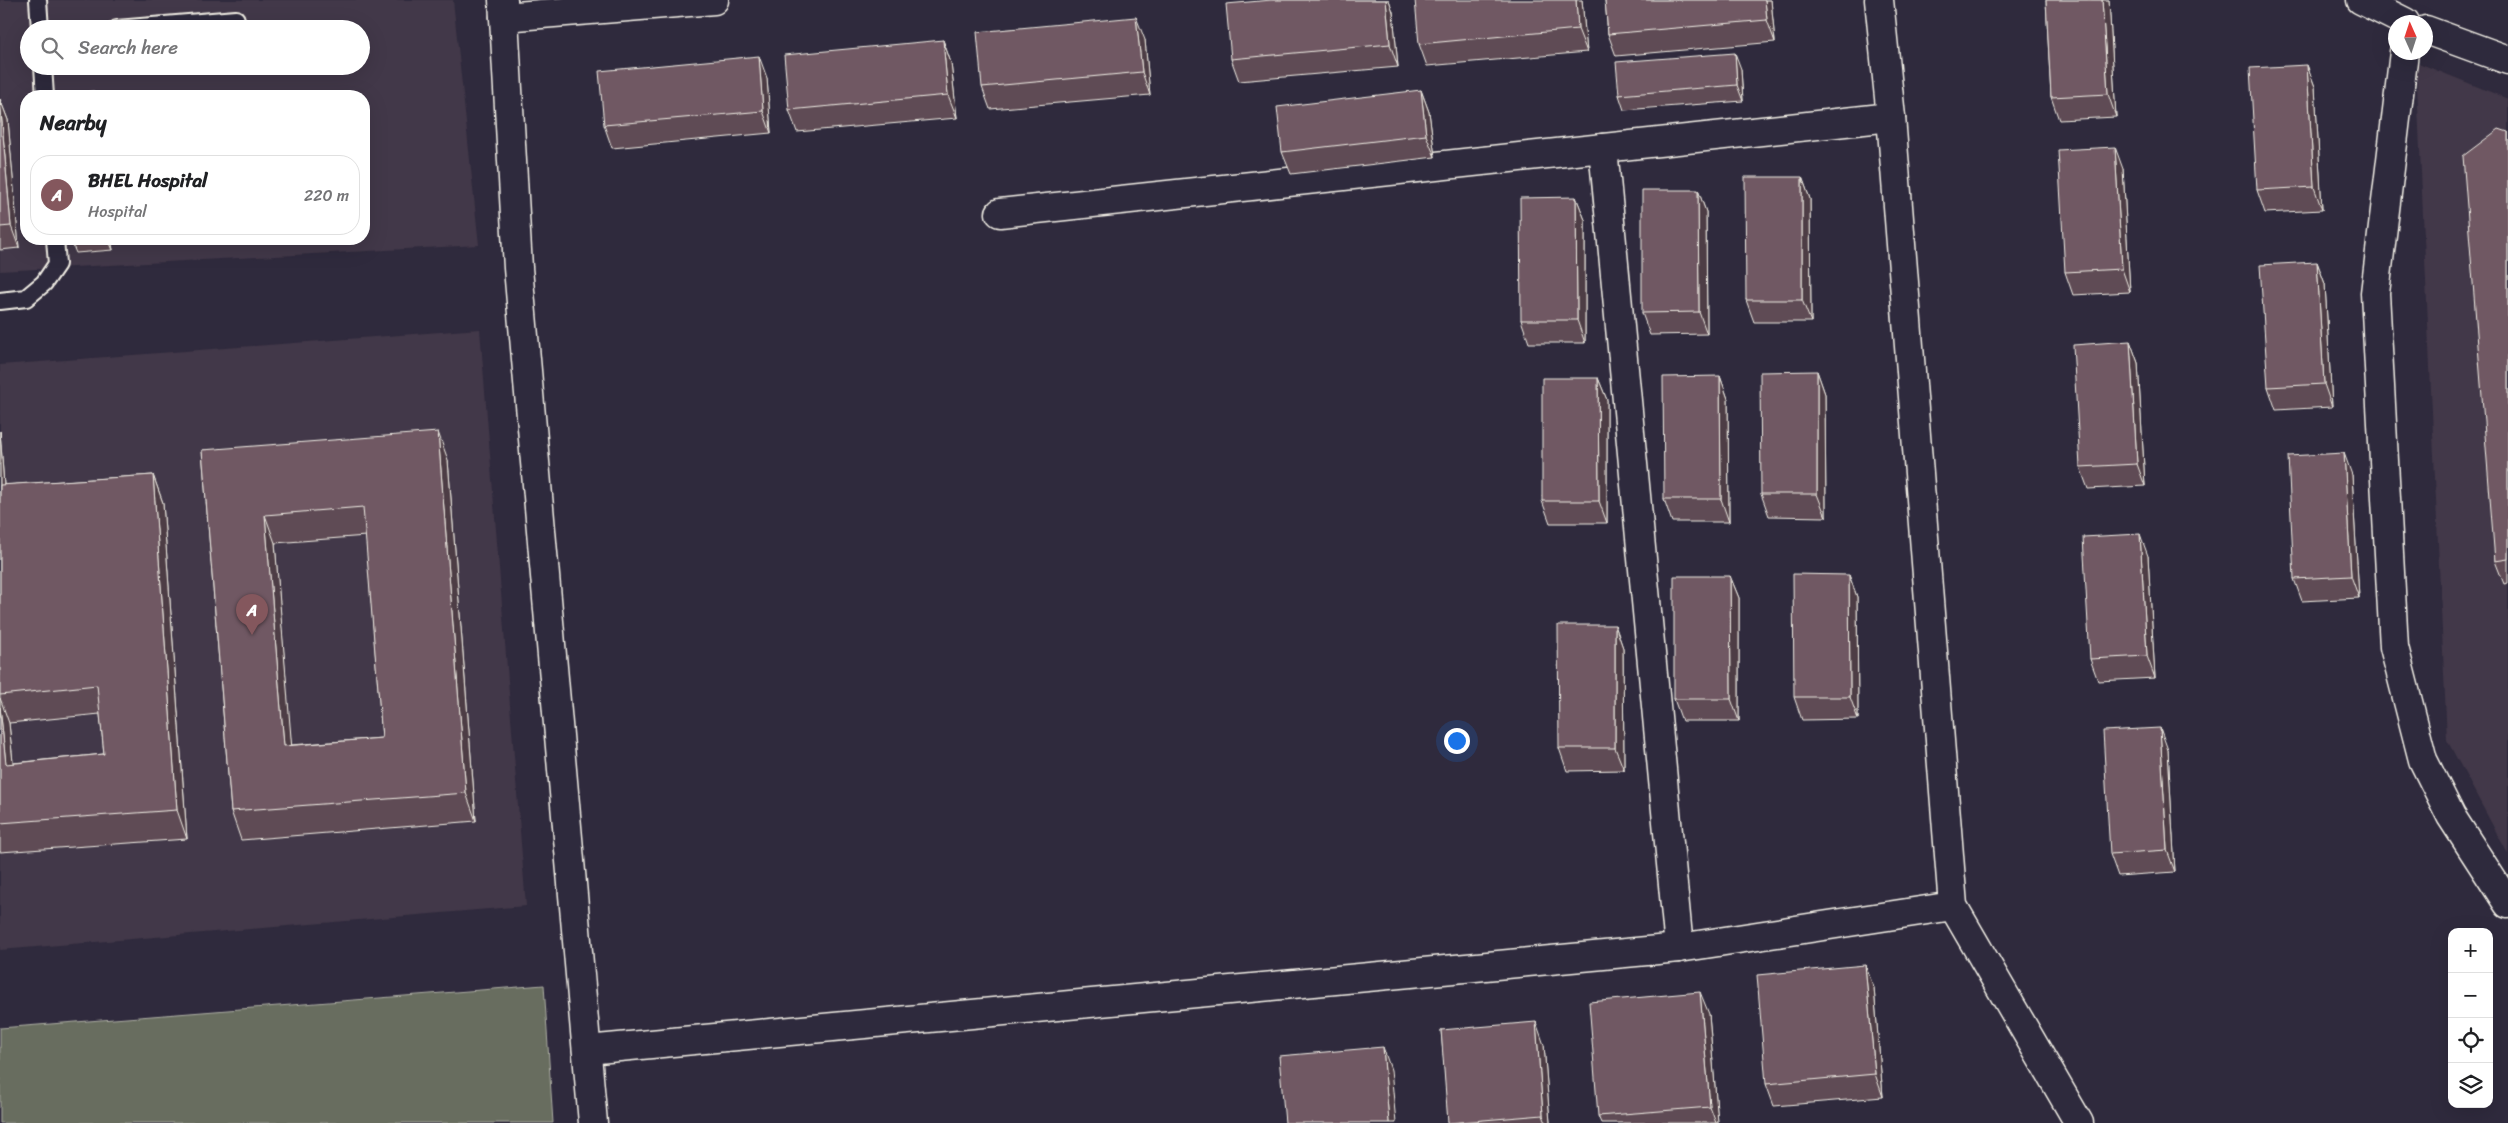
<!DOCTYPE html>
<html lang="en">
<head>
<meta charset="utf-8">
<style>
	:root { --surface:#fff; --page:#f6f6f6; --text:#202124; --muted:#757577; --line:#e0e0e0; --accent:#84575d }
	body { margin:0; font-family:Sriracha,sans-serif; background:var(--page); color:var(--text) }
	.controls { position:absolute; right:15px; bottom:15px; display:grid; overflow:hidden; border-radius:10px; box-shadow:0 5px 20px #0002 }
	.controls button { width:45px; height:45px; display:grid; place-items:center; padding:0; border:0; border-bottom:1px solid var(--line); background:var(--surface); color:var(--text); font:25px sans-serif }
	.compass { position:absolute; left:2388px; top:15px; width:45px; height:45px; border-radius:50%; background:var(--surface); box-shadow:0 5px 20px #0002; rotate:357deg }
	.you { position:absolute; left:1456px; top:740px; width:18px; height:18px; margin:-12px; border:4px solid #fff; border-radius:50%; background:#1a73e8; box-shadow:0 0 0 8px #1a73e833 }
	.badge { display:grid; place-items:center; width:32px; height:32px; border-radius:50%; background:var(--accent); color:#fff; font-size:16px; font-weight:700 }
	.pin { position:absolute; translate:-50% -41px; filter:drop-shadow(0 1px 2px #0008) }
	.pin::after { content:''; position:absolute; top:26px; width:18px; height:15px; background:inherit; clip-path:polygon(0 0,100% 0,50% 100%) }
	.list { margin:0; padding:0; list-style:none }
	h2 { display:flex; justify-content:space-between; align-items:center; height:65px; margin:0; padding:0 20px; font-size:21px }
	h2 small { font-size:16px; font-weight:400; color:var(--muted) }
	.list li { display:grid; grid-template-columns:32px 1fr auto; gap:15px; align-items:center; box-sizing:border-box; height:80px; margin:0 10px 10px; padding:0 10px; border:1px solid var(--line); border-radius:20px }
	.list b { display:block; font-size:19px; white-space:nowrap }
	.list p { margin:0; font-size:16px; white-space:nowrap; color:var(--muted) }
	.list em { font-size:16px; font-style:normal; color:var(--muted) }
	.icon { flex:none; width:28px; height:28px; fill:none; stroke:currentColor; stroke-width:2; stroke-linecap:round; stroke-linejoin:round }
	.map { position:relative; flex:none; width:2508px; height:1123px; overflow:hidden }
	.search { position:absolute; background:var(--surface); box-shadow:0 5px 20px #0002; left:20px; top:20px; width:350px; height:55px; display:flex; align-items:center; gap:12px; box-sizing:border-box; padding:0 18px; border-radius:28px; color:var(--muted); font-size:19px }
	.panel { position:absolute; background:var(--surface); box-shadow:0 5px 20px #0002; left:20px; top:90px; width:350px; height:155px; border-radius:20px }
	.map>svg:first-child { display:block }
	.built { fill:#423848; fill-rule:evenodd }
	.green { fill:#676d5f; stroke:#aeafa4 }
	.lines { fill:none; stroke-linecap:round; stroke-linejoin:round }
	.lane-casing { stroke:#f4f1e8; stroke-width:20 }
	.street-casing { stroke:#f4f1e8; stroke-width:31 }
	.lane { stroke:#2f2a3d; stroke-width:16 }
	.street { stroke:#2f2a3d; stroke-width:28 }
	.wall { fill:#5f4c55; stroke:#f4f1e8; fill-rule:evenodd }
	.shaded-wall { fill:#4e3e45; stroke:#f4f1e8 }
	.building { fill:#6f5863; stroke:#f4f1e8; fill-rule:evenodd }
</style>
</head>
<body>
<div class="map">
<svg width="2508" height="1123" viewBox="0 0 2508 1123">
	<rect width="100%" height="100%" fill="#2f2a3d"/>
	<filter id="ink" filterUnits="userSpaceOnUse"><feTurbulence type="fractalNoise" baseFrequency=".02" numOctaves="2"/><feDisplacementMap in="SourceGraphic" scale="10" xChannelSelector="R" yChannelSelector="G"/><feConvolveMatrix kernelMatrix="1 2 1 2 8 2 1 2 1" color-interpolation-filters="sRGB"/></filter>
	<g filter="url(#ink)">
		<g class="built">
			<path d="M0 0H453L479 245 0 271ZM29 29H361V66H29ZM26 96H364V239H26Z"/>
			<polygon points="2416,62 2508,99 2508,854 2447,740"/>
			<polygon points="480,329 526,906 0,950 0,365"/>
		</g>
		<polygon class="green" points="544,985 553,1123 0,1123 0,1028"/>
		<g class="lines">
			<g class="lane-casing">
				<g id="lane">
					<polyline points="38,0 40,29"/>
					<polyline points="117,29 236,19"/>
					<polyline points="43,66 45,96"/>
					<polyline points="0,301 26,298 44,283 57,264 55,239"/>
				</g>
			</g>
			<g class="street-casing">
				<g id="street">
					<polyline points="503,0 518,268 593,1123"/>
					<polyline points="1879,0 1891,117 1953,906 2079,1123"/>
					<polyline points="2361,0 2405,22"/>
					<polyline points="504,17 714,0"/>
					<polyline points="2426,30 2508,60"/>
					<polyline points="2404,52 2375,293 2394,647 2423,760 2451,816 2508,904"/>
					<polyline points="1603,148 1679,948"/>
					<polyline points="1000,213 1891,117"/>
					<polyline points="587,1050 1679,948 1953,906"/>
				</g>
			</g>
			<use href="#lane" class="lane"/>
			<use href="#street" class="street"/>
		</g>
		<g class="wall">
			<polygon points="1272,0 1389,0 1393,12 1398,67 1239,81 1231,59"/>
			<polygon points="1582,0 1587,52 1427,66 1419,44"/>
			<polygon points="1605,0 1771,0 1775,42 1616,56 1608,34"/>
			<polygon points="2046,0 2109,0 2116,117 2059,120 2051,97"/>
			<polygon points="943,40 951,63 957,118 797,132 789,110"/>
			<polygon points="1145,40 1150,95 990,109 982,87"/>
			<polygon points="2307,65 2315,87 2322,210 2265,213 2257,190"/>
			<polygon points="1741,69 1743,101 1624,110 1619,95"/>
			<polygon points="767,78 771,133 612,148 604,125"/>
			<polygon points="1421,90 1429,112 1435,157 1291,174 1282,152"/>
			<polygon points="0,99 8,120 19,248 0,250"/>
			<polygon points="2508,132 2508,583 2504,584 2495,561"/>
			<polygon points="2123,169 2130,292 2073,295 2065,272"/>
			<polygon points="1802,177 1810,199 1811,322 1754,322 1746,300"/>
			<polygon points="1698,190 1706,212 1707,334 1650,335 1642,313"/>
			<polygon points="1576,197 1585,220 1585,343 1529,343 1521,320"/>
			<polygon points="70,239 111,239 113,250 76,253"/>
			<polygon points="2317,262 2325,284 2332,407 2276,410 2268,387"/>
			<polygon points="2130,341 2138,363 2145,486 2088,489 2080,467"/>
			<polygon points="1817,371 1825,394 1826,517 1769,516 1761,494"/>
			<polygon points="1720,376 1728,399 1729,522 1672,522 1664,499"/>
			<polygon points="1598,378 1607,400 1607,523 1550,523 1542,501"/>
			<path d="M0 431 4 485 153 475 163 503 187 839 0 852ZM100 714 104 754 13 763 9 723Z"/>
			<path d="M202 450 448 460 476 821 241 840 231 811ZM366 536 382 738 291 745 275 543Z"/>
			<polygon points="2352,475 2359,598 2302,601 2294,579"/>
			<polygon points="2148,556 2155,678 2098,681 2090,659"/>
			<polygon points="1849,575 1857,597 1858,719 1802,720 1794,697"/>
			<polygon points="1730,576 1739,598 1739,721 1682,721 1674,699"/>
			<polygon points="1615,625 1623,648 1624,770 1567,771 1559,748"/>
			<polygon points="2168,750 2175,872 2118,876 2110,854"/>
			<polygon points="1865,965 1874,988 1883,1097 1774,1106 1766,1084"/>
			<polygon points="1709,1014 1718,1123 1601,1123 1598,1116"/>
			<polygon points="1441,1030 1544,1045 1550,1123 1449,1123"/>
		</g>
		<g class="shaded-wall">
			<polygon points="1386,0 1389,0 1393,12 1398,67 1390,44"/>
			<polygon points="1576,0 1582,0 1587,52 1578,29"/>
			<polygon points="1765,0 1771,0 1775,42 1767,20"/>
			<polygon points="2102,0 2109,0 2116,117 2108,94"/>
			<polygon points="1136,17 1145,40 1150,95 1142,72"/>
			<polygon points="943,40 951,63 957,118 948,95"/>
			<polygon points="1735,53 1741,69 1743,101 1737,85"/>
			<polygon points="759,56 767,78 771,133 763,111"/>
			<polygon points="2307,65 2315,87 2322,210 2314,187"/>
			<polygon points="1421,90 1429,112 1435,157 1426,135"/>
			<polygon points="0,99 8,120 19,248 11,226"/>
			<polygon points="2115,147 2123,169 2130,292 2122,269"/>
			<polygon points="1802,177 1810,199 1811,322 1802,300"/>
			<polygon points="1698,190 1706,212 1707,334 1699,312"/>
			<polygon points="1576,197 1585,220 1585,343 1577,320"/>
			<polygon points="108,239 111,239 113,250"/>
			<polygon points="2317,262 2325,284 2332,407 2324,384"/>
			<polygon points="2130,341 2138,363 2145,486 2137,464"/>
			<polygon points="1817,371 1825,394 1826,517 1817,494"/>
			<polygon points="1720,376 1728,399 1729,522 1721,499"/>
			<polygon points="1598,378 1607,400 1607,523 1599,501"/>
			<polygon points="0,431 6,514 0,498"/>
			<polygon points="438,432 448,460 476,821 466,793"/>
			<polygon points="2344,453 2352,475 2359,598 2351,576"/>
			<polygon points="153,475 163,503 187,839 177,810"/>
			<polygon points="265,515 275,543 294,774 284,746"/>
			<polygon points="2140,534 2148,556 2155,678 2147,656"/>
			<polygon points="1849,575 1857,597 1858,719 1850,697"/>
			<polygon points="1730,576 1739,598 1739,721 1731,699"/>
			<polygon points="1615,625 1623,648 1624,770 1615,748"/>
			<polygon points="0,698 9,723 16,792 6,764 0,707"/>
			<polygon points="2160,728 2168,750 2175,872 2167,850"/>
			<polygon points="1865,965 1874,988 1883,1097 1875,1074"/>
			<polygon points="1700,992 1709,1014 1718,1123 1716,1123 1710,1107"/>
			<polygon points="1536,1022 1544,1045 1550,1123 1546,1123 1543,1115"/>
			<polygon points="1383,1047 1391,1070 1396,1123 1389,1123"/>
		</g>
		<g class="building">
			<polygon points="1272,0 1386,0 1390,44 1231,59 1226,4"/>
			<polygon points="1415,0 1576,0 1578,29 1419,44"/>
			<polygon points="1605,0 1765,0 1767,20 1608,34"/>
			<polygon points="2046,0 2102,0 2108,94 2051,97"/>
			<polygon points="1136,17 1142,72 982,87 977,32"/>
			<polygon points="943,40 948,95 789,110 784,55"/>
			<polygon points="1735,53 1737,85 1619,95 1616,62"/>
			<polygon points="759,56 763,111 604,125 599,71"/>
			<polygon points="2307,65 2314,187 2257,190 2250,68"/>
			<polygon points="1421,90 1426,135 1282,152 1277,107"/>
			<polygon points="94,91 94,96 58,96 58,94"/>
			<polygon points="0,101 11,226 0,227"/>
			<polygon points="2499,129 2508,132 2508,559 2495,561 2463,156"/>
			<polygon points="2115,147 2122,269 2065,272 2058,150"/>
			<polygon points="1745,177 1802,177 1802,300 1746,300"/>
			<polygon points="1642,190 1698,190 1699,312 1642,313"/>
			<polygon points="1576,197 1577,320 1521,320 1520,198"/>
			<polygon points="2317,262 2324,384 2268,387 2260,265"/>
			<polygon points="2130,341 2137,464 2080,467 2073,345"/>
			<polygon points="1817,371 1817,494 1761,494 1760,372"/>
			<polygon points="1720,376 1721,499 1664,499 1663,377"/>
			<polygon points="1542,378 1598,378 1599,501 1542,501"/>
			<path d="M438 432 466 793 231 811 202 450ZM363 507 382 738 284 746 265 515Z"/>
			<polygon points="2344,453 2351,576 2294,579 2288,456"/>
			<polygon points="153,475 177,810 0,823 0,707 6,764 104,754 97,685 0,695 0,485"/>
			<polygon points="2140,534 2147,656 2090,659 2083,537"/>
			<polygon points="1793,574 1849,575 1850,697 1794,697"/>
			<polygon points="1674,576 1730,576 1731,699 1674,699"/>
			<polygon points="1558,625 1615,625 1615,748 1559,748"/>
			<polygon points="2160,728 2167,850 2110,854 2103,731"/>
			<polygon points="1865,965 1875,1074 1766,1084 1757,975"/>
			<polygon points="1700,992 1710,1107 1598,1116 1589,1002"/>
			<polygon points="1536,1022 1543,1115 1448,1123 1441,1030"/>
			<polygon points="1383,1047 1389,1123 1285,1123 1279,1056"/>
		</g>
	</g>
</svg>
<div class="controls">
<button>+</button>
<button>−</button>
<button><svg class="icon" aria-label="locate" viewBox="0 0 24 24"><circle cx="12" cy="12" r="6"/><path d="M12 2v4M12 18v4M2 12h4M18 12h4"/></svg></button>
<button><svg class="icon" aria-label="layers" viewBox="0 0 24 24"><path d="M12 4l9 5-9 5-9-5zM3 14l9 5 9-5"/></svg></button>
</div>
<svg class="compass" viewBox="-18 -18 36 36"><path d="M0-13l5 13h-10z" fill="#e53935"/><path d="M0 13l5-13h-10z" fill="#757577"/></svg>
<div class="you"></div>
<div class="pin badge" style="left:252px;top:635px">A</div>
<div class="search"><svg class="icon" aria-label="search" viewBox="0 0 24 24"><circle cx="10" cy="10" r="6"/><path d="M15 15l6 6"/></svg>Search here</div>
<section class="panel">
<h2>Nearby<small></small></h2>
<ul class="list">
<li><span class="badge">A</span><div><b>BHEL Hospital</b><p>Hospital</p></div><em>220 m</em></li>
</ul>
</section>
</div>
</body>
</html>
